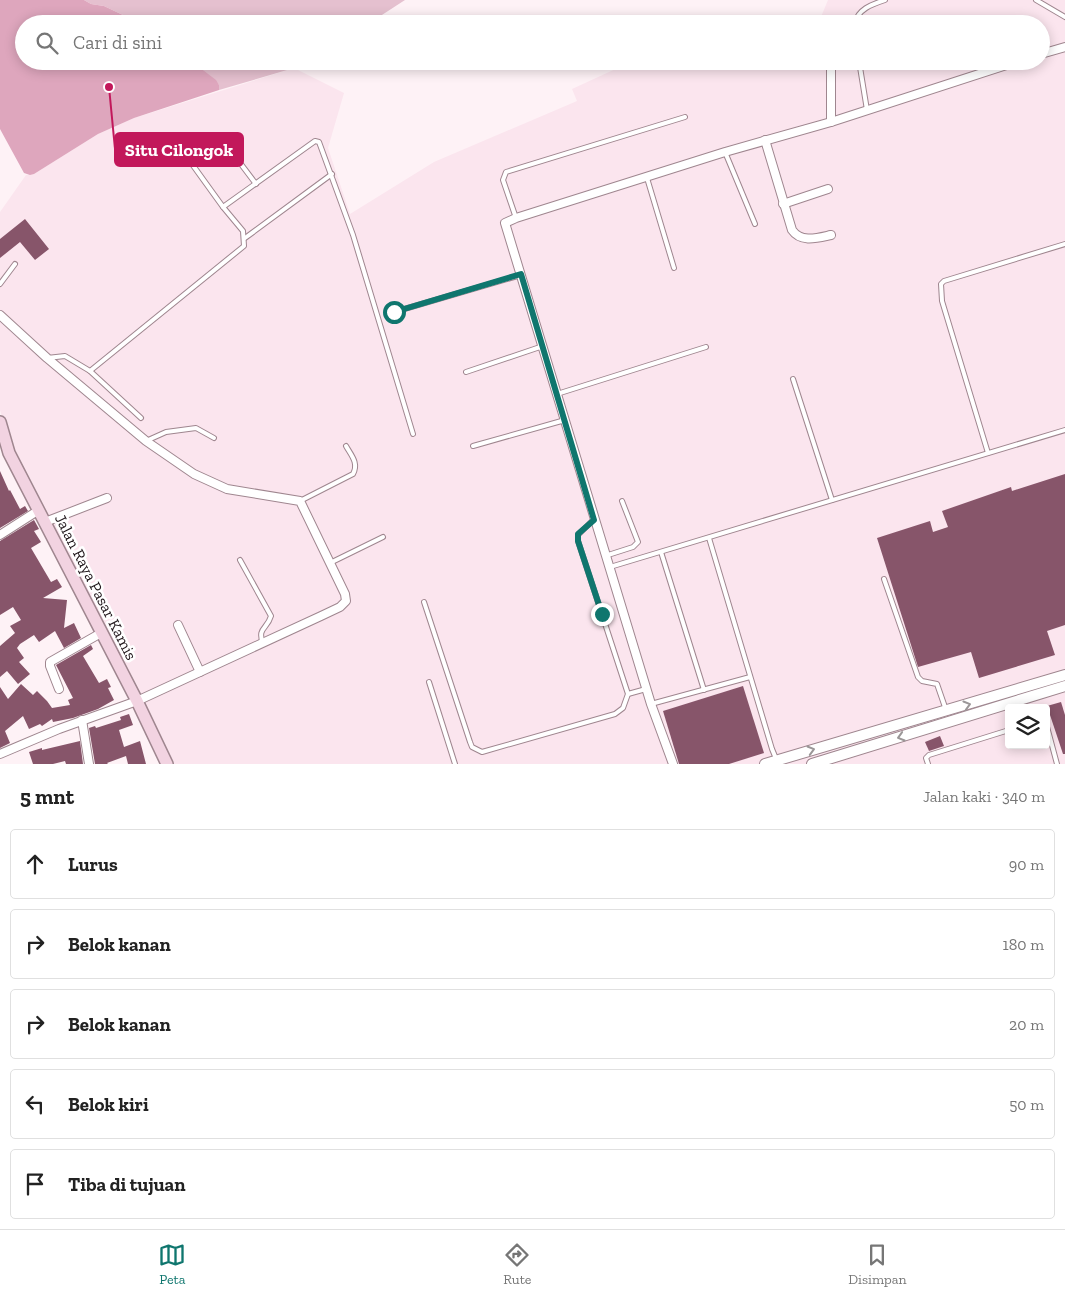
<!DOCTYPE html>
<html lang="id">
<head>
<meta charset="utf-8">
<style>
	:root { --surface:#fff; --page:#f2f2f2; --text:#222; --muted:#767676; --line:#e0e0e0; --accent:#0f766e }
	body { margin:0; font-family:"Zilla Slab",serif; background:var(--page); color:var(--text) }
	.controls { position:absolute; right:15px; bottom:15px; display:grid; overflow:hidden; border-radius:5px; box-shadow:0 2px 12px #0003 }
	.controls button { width:45px; height:45px; display:grid; place-items:center; padding:0; border:0; border-bottom:1px solid var(--line); background:var(--surface); color:var(--text); font:25px sans-serif }
	.stop { position:absolute; width:15px; height:15px; margin:-11px; border:4px solid #0f766e; border-radius:50%; background:#fff }
	.stop.end { background:#0f766e; border-color:#fff; box-shadow:0 1px 5px #0008 }
	.list { margin:0; padding:0; list-style:none }
	h2 { display:flex; justify-content:space-between; align-items:center; height:65px; margin:0; padding:0 20px; font-size:21px }
	h2 small { font-size:16px; font-weight:400; color:var(--muted) }
	.list li { display:grid; grid-template-columns:32px 1fr auto; gap:15px; align-items:center; box-sizing:border-box; height:70px; margin:0 10px 10px; padding:0 10px; border:1px solid var(--line); border-radius:5px }
	.list b { display:block; font-size:19px; white-space:nowrap }
	.list em { font-size:16px; font-style:normal; color:var(--muted) }
	.icon { flex:none; width:28px; height:28px; fill:none; stroke:currentColor; stroke-width:2; stroke-linecap:round; stroke-linejoin:round }
	.map { position:relative; flex:none; width:1065px; height:764px; overflow:hidden }
	.search { position:absolute; background:var(--surface); box-shadow:0 2px 12px #0003; left:15px; right:15px; top:15px; height:55px; display:flex; align-items:center; gap:12px; box-sizing:border-box; padding:0 18px; border-radius:28px; color:var(--muted); font-size:19px }
	.sheet { height:465px; background:var(--surface) }
	nav { display:flex; justify-content:space-around; align-items:center; box-sizing:border-box; height:70px; border-top:1px solid var(--line); background:var(--surface); font-size:14px; color:var(--muted) }
	nav a { display:grid; justify-items:center; gap:2px }
	nav .on { color:var(--accent) }
	.map>svg:first-child { display:block }
	.built { fill:#fbe5ee; fill-rule:evenodd }
	.green { fill:#e5c0cf }
	.water { fill:#dea6bd }
	.building { fill:#87556a }
	.lines { fill:none; stroke-linecap:round; stroke-linejoin:round }
	.service-casing { stroke:#9f868f; stroke-width:6 }
	.minor-casing { stroke:#9f868f; stroke-width:10 }
	.tertiary-casing { stroke:#9f868f; stroke-width:12 }
	.secondary-casing { stroke:#9f868f; stroke-width:14 }
	.service { stroke:#fff; stroke-width:4 }
	.minor { stroke:#fff; stroke-width:8 }
	.tertiary { stroke:#fff; stroke-width:10 }
	.secondary { stroke:#f2d3e1; stroke-width:11 }
	.oneway { stroke:#9b9798 }
	.route { stroke:#0f766e; stroke-width:6 }
	.labels { text-anchor:middle; dominant-baseline:central; stroke-width:5; stroke-linejoin:round; paint-order:stroke }
	.street-label { font-size:16px; fill:#20171b; stroke:#fff }
	.leader { fill:none; stroke:#c2185b; stroke-width:2 }
	.callout-dot { fill:#c2185b; stroke:#fff; stroke-width:2 }
	.callout { fill:#c2185b; stroke:#c2185b; stroke-width:2 }
	.callout-label { font-size:18px; text-anchor:middle; font-weight:bold; fill:#fff }
</style>
</head>
<body>
<div class="map">
<svg width="1065" height="764" viewBox="0 0 1065 764">
	<rect width="100%" height="100%" fill="#fef2f6"/>
	<path class="built" d="M828 0H1065V764H174L11 449 0 410V212L26 175 34 174 98 134 134 118 294 68 344 93 328 148 350 214 434 162 577 101 572 89 633 61H1041V24H818ZM1009 708H1046V745H1009Z"/>
	<g class="green">
		<polygon points="84,0 405,0 368,24 142,24 104,6 91,4"/>
		<polygon points="191,61 305,61 294,68 219,90 219,85"/>
	</g>
	<polygon class="water" points="0,0 84,0 91,4 104,6 142,24 24,24 24,61 191,61 216,80 219,85 219,90 134,118 98,134 34,174 30,175 24,173 0,129"/>
	<g class="building">
		<polygon points="25,219 49,249 35,260 20,242 0,258 0,239"/>
		<polygon points="0,471 9,491 10,490 20,509 25,506 28,511 0,528"/>
		<polygon points="1065,474 1065,625 1047,631 1055,655 979,678 971,652 918,667 877,538 930,521 933,532 948,527 942,511 1011,487 1012,491"/>
		<polygon points="34,520 39,529 34,531 41,542 31,548 51,582 57,579 62,587 43,598 67,600 64,628 74,623 81,638 64,648 55,631 39,642 34,635 20,644 17,648 24,658 19,662 30,674 18,684 7,671 0,677 0,646 15,633 10,626 21,620 13,607 0,615 0,541"/>
		<polygon points="91,645 93,649 83,656 99,683 107,679 111,687 108,688 114,700 98,709 73,718 53,722 52,719 42,726 40,724 29,729 23,716 5,731 10,743 0,748 0,687 8,699 21,684 33,695 37,691 47,701 52,708 70,705 68,700 73,698 56,665"/>
		<polygon points="743,686 764,753 729,764 679,764 663,711"/>
		<polygon points="1061,702 1065,715 1065,754 1063,754 1047,706"/>
		<polygon points="129,714 133,725 119,730 124,747 140,741 146,764 128,764 126,756 107,763 108,764 95,764 89,728 95,726 96,728 121,720 120,717"/>
		<polygon points="940,736 944,746 929,751 925,742"/>
		<polygon points="80,741 83,764 66,764 65,761 53,764 33,764 29,752 42,748 42,750"/>
	</g>
	<g class="lines">
		<g class="service-casing">
			<g id="service">
				<polyline points="1036,0 1065,17"/>
				<path d="M855 24C857 9 873 4 885 0"/>
				<polyline points="859,61 867,110"/>
				<polyline points="725,152 755,224"/>
				<polyline points="192,164 219,143 225,143 256,184"/>
				<polyline points="647,178 674,268"/>
				<polyline points="223,207 315,141 319,142 353,235 413,434"/>
				<polyline points="516,218 503,180 506,172 685,117"/>
				<polyline points="245,238 332,174"/>
				<polyline points="0,284 15,264"/>
				<polyline points="394,312 521,275"/>
				<polyline points="47,358 65,356 90,371 244,246 243,231 223,207 179,146"/>
				<polyline points="90,371 141,418"/>
				<polyline points="466,372 543,346"/>
				<polyline points="793,379 832,500"/>
				<polyline points="557,394 706,347"/>
				<polyline points="146,441 166,432 196,428 214,438"/>
				<polyline points="473,446 565,420"/>
				<polyline points="988,453 942,301 941,284 944,281 1065,244"/>
				<path d="M300 501 353 474C359 463 351 455 346 446"/>
				<polyline points="709,538 772,749 777,761"/>
				<polyline points="661,552 704,690"/>
				<polyline points="605,556 633,547 638,542 622,501"/>
				<path d="M240 560 271 616C267 630 257 627 263 644"/>
				<polyline points="330,563 383,537"/>
				<polyline points="610,567 1065,430"/>
				<polyline points="884,579 918,677 922,681 937,684 946,710"/>
				<polyline points="424,602 470,742 472,747 482,752 615,714 623,708 628,694 578,541 578,535 594,519"/>
				<polyline points="429,682 455,764"/>
				<polyline points="628,694 646,689"/>
				<polyline points="651,704 750,677"/>
				<polyline points="1046,723 1057,764"/>
				<polyline points="928,764 926,758 929,755 1009,730"/>
			</g>
		</g>
		<g class="minor-casing">
			<g id="minor">
				<polyline points="1041,54 1065,47"/>
				<polyline points="831,122 831,61"/>
				<path d="M765 140 792 230C801 243 817 238 831 235"/>
				<polyline points="783,204 828,189"/>
				<polyline points="0,315 47,358 146,441 194,474 227,489 300,501 345,594 346,601 340,607 321,616 137,701 59,729 0,754"/>
				<polyline points="45,522 107,498"/>
				<polyline points="0,535 39,510"/>
				<polyline points="178,625 200,672"/>
				<polyline points="59,689 50,666 50,662 101,633"/>
				<polyline points="82,720 89,764"/>
				<polyline points="673,764 651,704 505,223 516,218 725,152 831,122 1019,61"/>
			</g>
		</g>
		<g class="tertiary-casing">
			<g id="tertiary">
				<polyline points="765,764 1065,675"/>
				<polyline points="812,764 1065,686"/>
			</g>
		</g>
		<g class="secondary-casing">
			<polyline id="secondary" points="0,422 9,453 137,701 167,764"/>
		</g>
		<use href="#service" class="service"/>
		<use href="#minor" class="minor"/>
		<use href="#tertiary" class="tertiary"/>
		<use href="#secondary" class="secondary"/>
	</g>
	<defs><path id="oneway-chevron" d="M-2-3.5L2.5 0L-2 3.5" fill="none" stroke-width="1.6" stroke-linecap="round" stroke-linejoin="round" transform="scale(1.25)"/></defs>
	<g class="oneway">
		<use href="#oneway-chevron" transform="translate(967 705) rotate(-16)"/>
		<use href="#oneway-chevron" transform="translate(901 737) rotate(163)"/>
		<use href="#oneway-chevron" transform="translate(811 750) rotate(-16)"/>
	</g>
	<g class="lines">
		<polyline class="route" points="394,312 521,274 594,520 578,534 578,541 602,614"/>
	</g>
	<g class="labels">
		<g class="street-label">
			<text transform="translate(96 587) rotate(63)">Jalan Raya Pasar Kamis</text>
		</g>
	</g>
	<path class="leader" d="M109 87L115 149"/>
	<circle class="callout-dot" cx="109" cy="87" r="5"/>
	<rect class="callout" x="115" y="133" width="128" height="33" rx="5"/>
	<g class="callout-label">
		<text x="179" y="156">Situ Cilongok</text>
	</g>
</svg>
<div class="controls">
<button><svg class="icon" aria-label="layers" viewBox="0 0 24 24"><path d="M12 4l9 5-9 5-9-5zM3 14l9 5 9-5"/></svg></button>
</div>
<div class="stop" style="left:394px;top:312px"></div>
<div class="stop end" style="left:602px;top:614px"></div>
<div class="search"><svg class="icon" aria-label="search" viewBox="0 0 24 24"><circle cx="10" cy="10" r="6"/><path d="M15 15l6 6"/></svg>Cari di sini</div>
</div>
<section class="sheet">
<h2>5 mnt<small>Jalan kaki · 340 m</small></h2>
<ul class="list">
<li><svg class="icon" aria-label="ahead" viewBox="0 0 24 24"><path d="M12 20V5M6 11l6-6 6 6"/></svg><div><b>Lurus</b></div><em>90 m</em></li>
<li><svg class="icon" aria-label="right" viewBox="0 0 24 24"><path d="M7 20v-9h11M14 6l5 5-5 5"/></svg><div><b>Belok kanan</b></div><em>180 m</em></li>
<li><svg class="icon" aria-label="right" viewBox="0 0 24 24"><path d="M7 20v-9h11M14 6l5 5-5 5"/></svg><div><b>Belok kanan</b></div><em>20 m</em></li>
<li><svg class="icon" aria-label="left" viewBox="0 0 24 24"><path d="M17 20v-9H6M10 6l-5 5 5 5"/></svg><div><b>Belok kiri</b></div><em>50 m</em></li>
<li><svg class="icon" aria-label="arrive" viewBox="0 0 24 24"><path d="M6 21V4h12l-3 4 3 4H6"/></svg><div><b>Tiba di tujuan</b></div></li>
</ul>
</section>
<nav>
<a class="on"><svg class="icon" aria-label="map" viewBox="0 0 24 24"><path d="M3 6l6-2 6 2 6-2v14l-6 2-6-2-6 2zM9 4v14M15 6v14"/></svg>Peta</a>
<a><svg class="icon" aria-label="directions" viewBox="0 0 24 24"><path d="M12 3l9 9-9 9-9-9zM9 14v-3h6M13 9l2 2-2 2"/></svg>Rute</a>
<a><svg class="icon" aria-label="saved" viewBox="0 0 24 24"><path d="M7 4h10v16l-5-4-5 4z"/></svg>Disimpan</a>
</nav>
</body>
</html>
